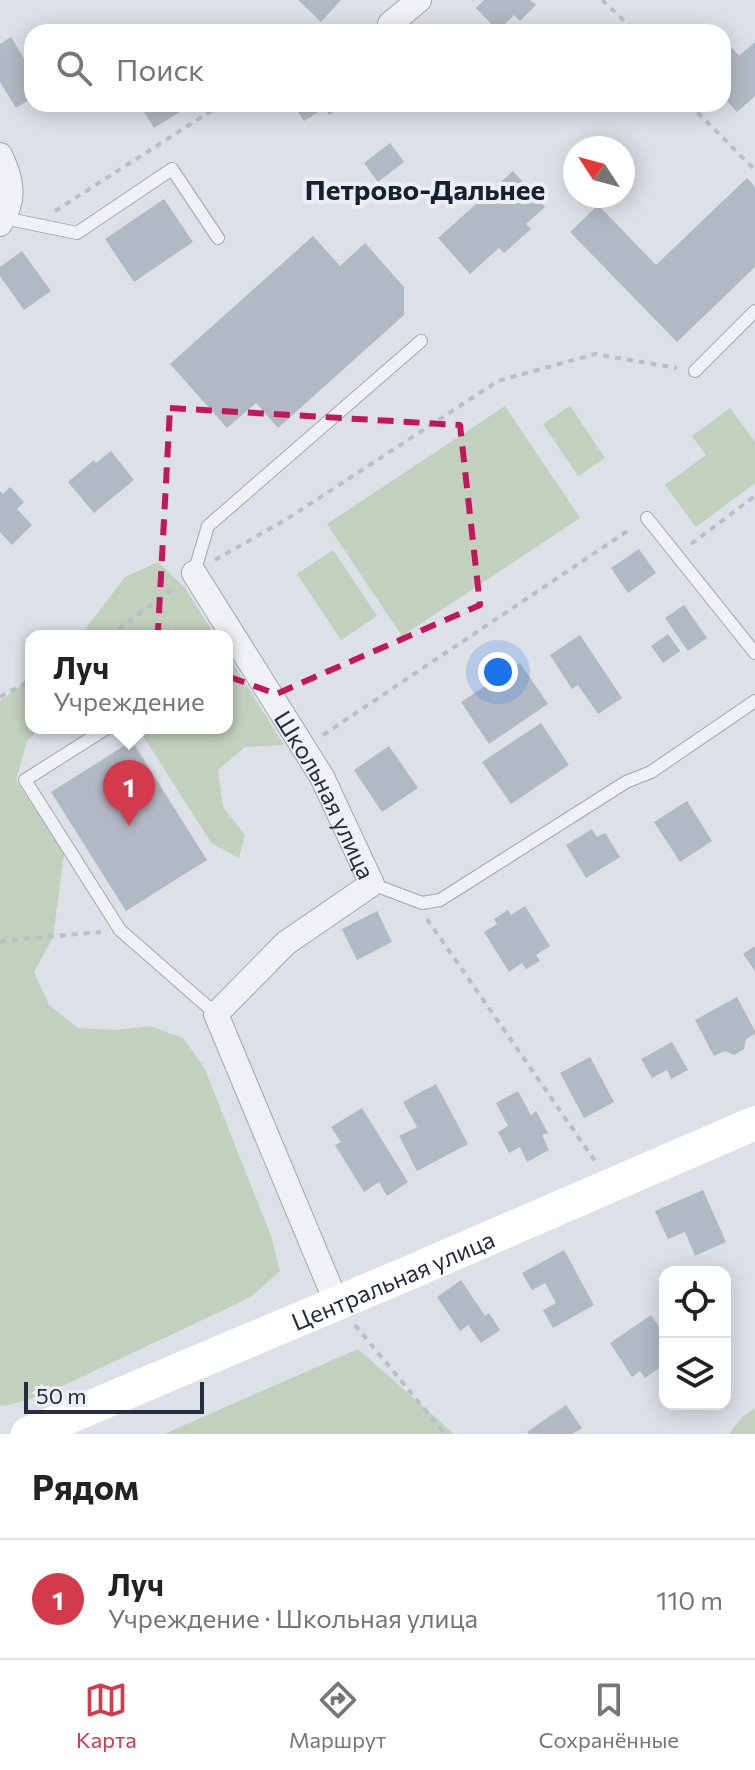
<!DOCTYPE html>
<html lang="ru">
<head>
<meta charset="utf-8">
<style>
	:root { --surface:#fff; --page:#f2f2f2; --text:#222; --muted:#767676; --line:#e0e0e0; --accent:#d33a4b }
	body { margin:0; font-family:Commissioner,sans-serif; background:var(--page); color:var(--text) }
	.controls { position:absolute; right:24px; bottom:24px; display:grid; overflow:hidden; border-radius:16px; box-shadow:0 4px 20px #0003 }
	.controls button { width:72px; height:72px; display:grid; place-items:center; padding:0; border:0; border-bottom:2px solid var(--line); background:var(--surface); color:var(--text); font:40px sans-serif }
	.compass { position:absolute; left:563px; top:136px; width:72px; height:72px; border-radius:50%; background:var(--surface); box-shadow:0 4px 20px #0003; rotate:306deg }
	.scale { position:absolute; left:24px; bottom:20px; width:180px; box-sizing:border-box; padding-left:8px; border:4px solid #252d3e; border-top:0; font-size:22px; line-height:28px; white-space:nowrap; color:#252d3e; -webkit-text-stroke:6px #ebeff5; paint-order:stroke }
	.you { position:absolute; left:498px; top:672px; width:28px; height:28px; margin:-20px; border:6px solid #fff; border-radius:50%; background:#1a73e8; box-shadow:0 0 0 12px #1a73e833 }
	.badge { display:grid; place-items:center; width:52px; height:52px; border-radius:50%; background:var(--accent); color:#fff; font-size:26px; font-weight:700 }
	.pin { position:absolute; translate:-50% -66px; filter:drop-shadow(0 2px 4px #0008) }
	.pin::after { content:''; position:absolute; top:42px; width:28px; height:24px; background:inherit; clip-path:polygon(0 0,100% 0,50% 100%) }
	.popup { position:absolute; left:25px; top:630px; width:208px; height:104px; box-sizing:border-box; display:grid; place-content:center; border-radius:16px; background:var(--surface); filter:drop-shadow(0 2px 6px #0005); font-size:26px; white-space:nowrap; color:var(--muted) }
	.popup b { font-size:30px; color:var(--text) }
	.popup::after { content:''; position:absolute; left:50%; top:100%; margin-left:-16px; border:16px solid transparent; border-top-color:var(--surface) }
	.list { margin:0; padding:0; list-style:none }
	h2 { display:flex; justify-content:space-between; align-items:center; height:104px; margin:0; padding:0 32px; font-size:34px }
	h2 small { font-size:26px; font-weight:400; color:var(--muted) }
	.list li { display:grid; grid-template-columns:52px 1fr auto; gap:24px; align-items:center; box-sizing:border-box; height:120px; padding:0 32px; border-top:2px solid var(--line) }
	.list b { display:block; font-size:30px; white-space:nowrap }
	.list p { margin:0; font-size:26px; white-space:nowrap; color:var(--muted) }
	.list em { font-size:26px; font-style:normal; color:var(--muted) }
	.icon { flex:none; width:44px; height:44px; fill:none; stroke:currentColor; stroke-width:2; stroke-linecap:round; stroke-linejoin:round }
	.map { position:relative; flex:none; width:755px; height:1434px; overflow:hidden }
	.search { position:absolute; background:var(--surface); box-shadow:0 4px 20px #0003; left:24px; right:24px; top:24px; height:88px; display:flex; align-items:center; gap:20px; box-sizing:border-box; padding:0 28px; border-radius:24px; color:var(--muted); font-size:30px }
	.sheet { height:224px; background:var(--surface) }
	nav { display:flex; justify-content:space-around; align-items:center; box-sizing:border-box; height:112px; border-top:2px solid var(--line); background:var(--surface); font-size:22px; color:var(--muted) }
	nav a { display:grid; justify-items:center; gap:4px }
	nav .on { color:var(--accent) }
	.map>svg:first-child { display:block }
	.green { fill:#c1d1bd }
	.building { fill:#b3b9c4 }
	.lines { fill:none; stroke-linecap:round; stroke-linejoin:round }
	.service-casing { stroke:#a1a7b1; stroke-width:14 }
	.minor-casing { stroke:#a1a7b1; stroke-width:26 }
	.path { stroke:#babec5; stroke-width:4; stroke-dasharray:6 6; stroke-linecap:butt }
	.service { stroke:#eff1f5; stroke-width:12 }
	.minor { stroke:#eff1f5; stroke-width:24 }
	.secondary { stroke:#fff; stroke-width:34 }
	.marked { fill:none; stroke:#c2185b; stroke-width:6; stroke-dasharray:16 10; stroke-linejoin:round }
	.labels { text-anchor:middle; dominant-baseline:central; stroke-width:8; stroke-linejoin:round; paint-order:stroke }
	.street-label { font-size:24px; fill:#252d3e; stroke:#ebeff5 }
	.quarter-label { font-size:28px; font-weight:bold; fill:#181f2e; stroke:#ebeff5 }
</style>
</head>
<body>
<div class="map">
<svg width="755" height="1434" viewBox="0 0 755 1434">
	<rect width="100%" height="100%" fill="#dce0e7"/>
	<g class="green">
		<polygon points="505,406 580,518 402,636 327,524"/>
		<polygon points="570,406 605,458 578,476 543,424"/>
		<polygon points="730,408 755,442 755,483 696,527 665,485 706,455 692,436"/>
		<polygon points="333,550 377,616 341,640 297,574"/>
		<polygon points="158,562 185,588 215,636 80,636 125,577"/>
		<polygon points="227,654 284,745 245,747 218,770 223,807 245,835 239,858 212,844 138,728 227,728"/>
		<polygon points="31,678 31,728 40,728 27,741 16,780 64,854 53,937 34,972 49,1005 78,1028 114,1030 150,1026 183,1038 204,1067 271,1236 280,1271 251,1297 41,1396 4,1406 0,1405 0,701"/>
		<polygon points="358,1349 454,1434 164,1434"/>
		<polygon points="755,1408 755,1434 729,1434 742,1417"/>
	</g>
	<g class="building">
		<polygon points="298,0 341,0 321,22"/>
		<polygon points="484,0 530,0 536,5 520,21 514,15 498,31 476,8"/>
		<polygon points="11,37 32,72 32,98 16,108 0,82 0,44"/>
		<polygon points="726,41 739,56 755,42 755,96 737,112 723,97 723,44"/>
		<polygon points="139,104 193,104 154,128"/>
		<polygon points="293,104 346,104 329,115 325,108 304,121"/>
		<polygon points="390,143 404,162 378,182 364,163"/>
		<polygon points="513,171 545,207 526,224 531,229 504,253 499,248 470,274 438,238"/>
		<polygon points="747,178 755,187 755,267 677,342 570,232 598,205 656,265"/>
		<polygon points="164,199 193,242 134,282 105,239"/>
		<polygon points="313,236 340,266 365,243 404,287 404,315 278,428 256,403 227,428 170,364"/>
		<polygon points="22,251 51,291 24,310 0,276 0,267"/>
		<polygon points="111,451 134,480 94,513 68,482 94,460 96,463"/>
		<polygon points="10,487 24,502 17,509 32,525 12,545 0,532 0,491 3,494"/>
		<polygon points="639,549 656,573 628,593 611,568"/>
		<polygon points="684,605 707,638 688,651 665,618"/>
		<polygon points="668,634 680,651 663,663 651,646"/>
		<polygon points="580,635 622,698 598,714 578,685 572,689 550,655"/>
		<polygon points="520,663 548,704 489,744 461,702"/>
		<polygon points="541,723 569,765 511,804 482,762"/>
		<polygon points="132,741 207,860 126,911 51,792"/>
		<polygon points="389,746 418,788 382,812 354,770"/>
		<polygon points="687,801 712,841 680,862 654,822"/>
		<polygon points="592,829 597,837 605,833 620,857 586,878 566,845"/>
		<polygon points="525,906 550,946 536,955 540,961 526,969 522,963 509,972 484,932 497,924 494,919 508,910 511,915"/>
		<polygon points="377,911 392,942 357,960 342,929"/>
		<polygon points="755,946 755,971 743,954"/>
		<polygon points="737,997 755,1031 755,1034 746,1039 744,1049 734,1055 725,1051 714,1056 695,1020"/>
		<polygon points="672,1042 688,1070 671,1079 667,1070 652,1078 641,1059"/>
		<polygon points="590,1057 614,1102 584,1118 560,1073"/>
		<polygon points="436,1084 468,1144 417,1171 399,1136 417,1127 403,1102"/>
		<polygon points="518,1091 531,1115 536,1111 548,1133 542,1135 549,1150 527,1162 520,1147 509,1153 498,1132 508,1126 496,1103"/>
		<polygon points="362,1108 408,1182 387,1196 379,1182 364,1192 335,1145 341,1142 331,1127"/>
		<polygon points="703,1190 726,1242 695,1256 685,1232 668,1239 655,1211"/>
		<polygon points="564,1250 594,1305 553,1328 543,1310 556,1303 545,1283 532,1290 522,1273"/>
		<polygon points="461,1280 485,1316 489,1313 500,1330 481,1343 468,1325 460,1331 437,1297"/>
		<polygon points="651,1315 665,1335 665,1364 645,1378 640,1371 632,1377 610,1343"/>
		<polygon points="566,1405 582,1428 573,1434 529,1434 527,1432"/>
	</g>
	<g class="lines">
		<g class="service-casing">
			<g id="service">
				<polyline points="4,218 77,233 172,169 218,238"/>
				<polyline points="695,371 755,311"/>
				<polyline points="647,518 755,653"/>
				<polyline points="194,573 208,526 421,341"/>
				<polyline points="107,728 25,780 120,930 216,1014"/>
				<polyline points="372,884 422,903 440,900 626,782 651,772 755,701"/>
			</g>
		</g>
		<g class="minor-casing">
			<g id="minor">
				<polyline points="390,24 419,0"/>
				<path d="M0 155C12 180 16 199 0 224"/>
				<path id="s1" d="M194 573 322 777 372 884 286 943 216 1014 337 1304"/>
			</g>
		</g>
		<g class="path">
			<polyline points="602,0 636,32"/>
			<polyline points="689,104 755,170"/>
			<polyline points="55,211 222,104"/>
			<polyline points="691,544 755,496"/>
			<polyline points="215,560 287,519 498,381 595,354 677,368"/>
			<polyline points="109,636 175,587"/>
			<polyline points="0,697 31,680"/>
			<polyline points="323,735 632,528"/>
			<polyline points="427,919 595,1161"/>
			<polyline points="0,941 101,932"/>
			<polyline points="355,1325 445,1434"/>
		</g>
		<use href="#service" class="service"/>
		<use href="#minor" class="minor"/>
		<path class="secondary" id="s2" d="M28 1434 411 1272 755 1123"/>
	</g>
	<path class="marked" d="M170 408 460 425 480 605 276 694 157 650Z"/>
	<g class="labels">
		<g class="street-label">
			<text stroke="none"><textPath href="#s1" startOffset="258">Школьная улица</textPath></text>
			<text stroke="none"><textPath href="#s2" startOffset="396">Центральная улица</textPath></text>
		</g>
		<g class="quarter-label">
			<text x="425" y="189">Петрово-Дальнее</text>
		</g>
	</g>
</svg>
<div class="controls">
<button><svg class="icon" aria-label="locate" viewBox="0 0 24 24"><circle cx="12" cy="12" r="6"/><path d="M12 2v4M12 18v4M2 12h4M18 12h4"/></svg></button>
<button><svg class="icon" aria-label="layers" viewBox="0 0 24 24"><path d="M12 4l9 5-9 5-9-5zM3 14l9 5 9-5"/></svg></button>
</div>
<svg class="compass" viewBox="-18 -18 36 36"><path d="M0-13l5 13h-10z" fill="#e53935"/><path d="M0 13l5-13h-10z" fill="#767676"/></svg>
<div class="scale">50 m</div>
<div class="you"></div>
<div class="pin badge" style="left:129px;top:826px">1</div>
<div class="popup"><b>Луч</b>Учреждение</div>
<div class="search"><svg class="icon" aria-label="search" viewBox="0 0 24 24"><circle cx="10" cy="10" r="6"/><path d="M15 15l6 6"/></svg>Поиск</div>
</div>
<section class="sheet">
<h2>Рядом<small></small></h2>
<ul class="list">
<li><span class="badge">1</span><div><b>Луч</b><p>Учреждение · Школьная улица</p></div><em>110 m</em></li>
</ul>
</section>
<nav>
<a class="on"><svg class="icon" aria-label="map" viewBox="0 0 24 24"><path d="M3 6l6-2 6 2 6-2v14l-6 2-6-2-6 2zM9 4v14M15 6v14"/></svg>Карта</a>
<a><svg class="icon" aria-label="directions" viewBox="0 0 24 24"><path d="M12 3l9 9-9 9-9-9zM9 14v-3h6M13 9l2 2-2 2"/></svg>Маршрут</a>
<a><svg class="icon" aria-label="saved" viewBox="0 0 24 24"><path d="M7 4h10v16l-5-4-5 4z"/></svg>Сохранённые</a>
</nav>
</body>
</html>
